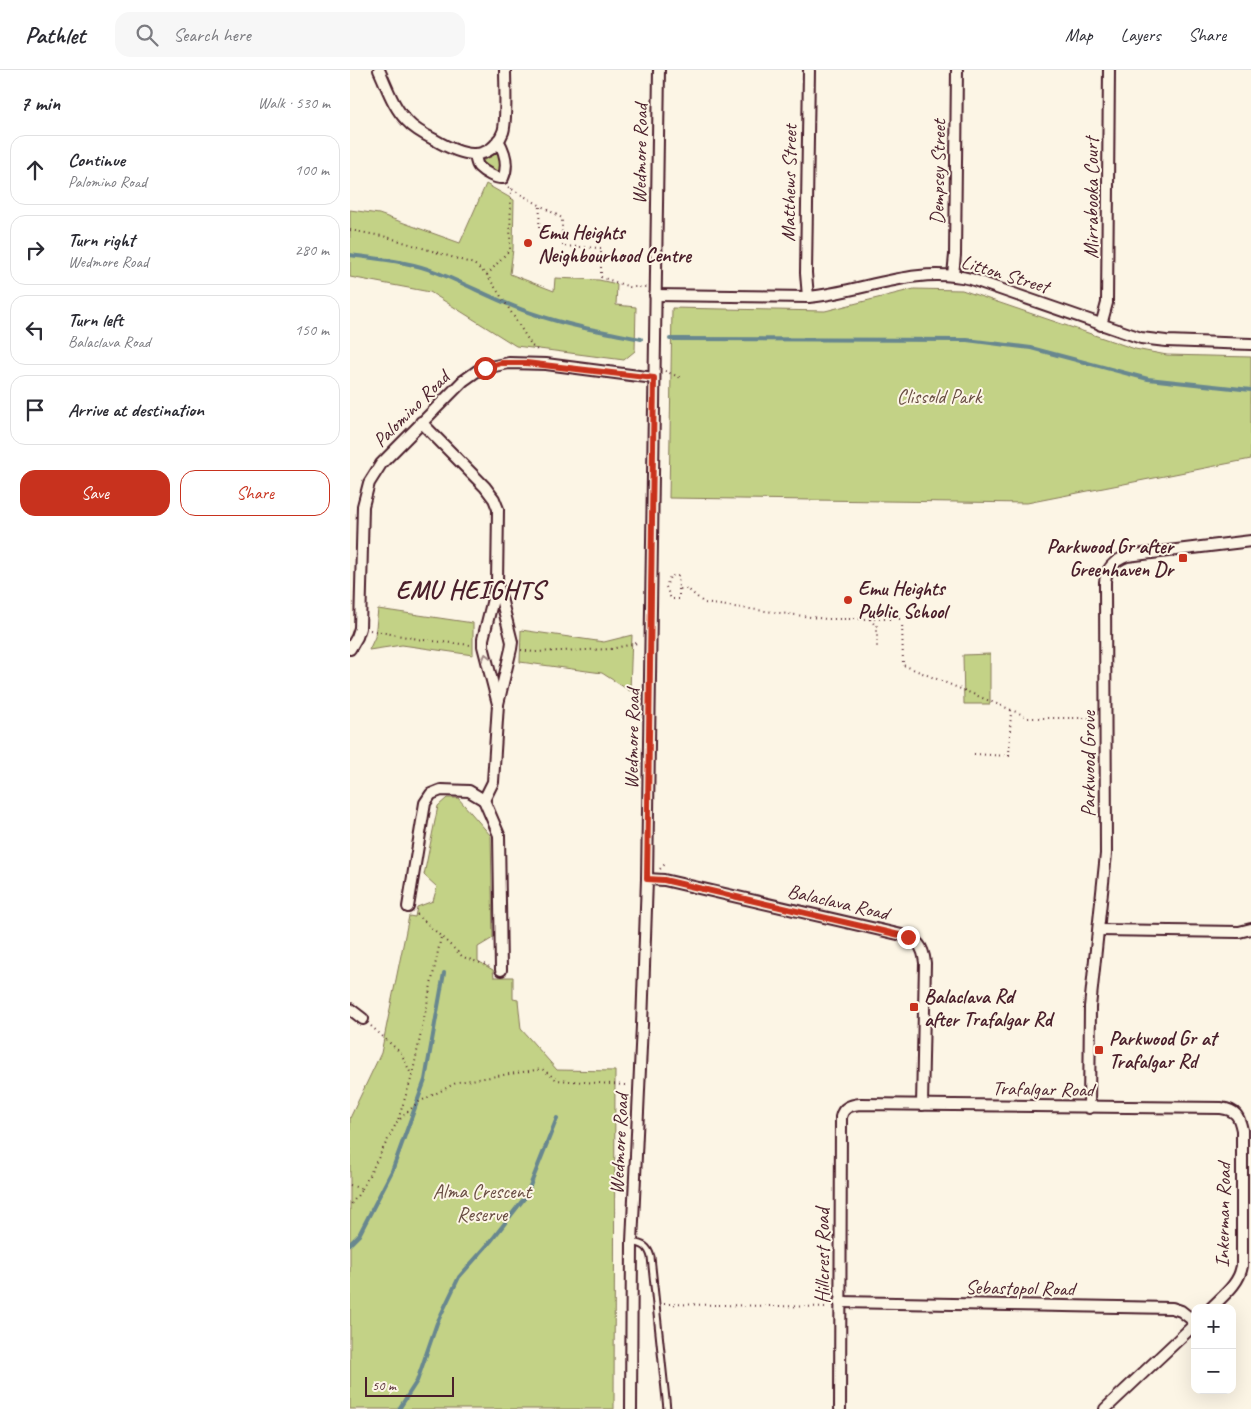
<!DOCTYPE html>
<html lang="en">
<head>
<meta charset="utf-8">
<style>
	:root { --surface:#fff; --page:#f7f7f7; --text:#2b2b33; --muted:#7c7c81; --line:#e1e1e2; --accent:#c8321e }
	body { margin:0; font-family:Caveat,sans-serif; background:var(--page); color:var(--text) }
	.controls { position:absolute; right:15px; bottom:15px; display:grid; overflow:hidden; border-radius:10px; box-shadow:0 5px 20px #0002 }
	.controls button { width:45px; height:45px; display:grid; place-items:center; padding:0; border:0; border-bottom:1px solid var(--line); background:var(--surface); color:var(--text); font:25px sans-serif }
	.scale { position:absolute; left:15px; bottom:12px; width:89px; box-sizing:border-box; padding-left:5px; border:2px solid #4a1f2b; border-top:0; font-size:14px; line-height:18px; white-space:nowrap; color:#4a1f2b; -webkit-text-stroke:4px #fcf5e5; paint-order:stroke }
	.stop { position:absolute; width:15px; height:15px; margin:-11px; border:4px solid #c8321e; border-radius:50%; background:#fff }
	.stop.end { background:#c8321e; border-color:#fff; box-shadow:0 1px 5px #0008 }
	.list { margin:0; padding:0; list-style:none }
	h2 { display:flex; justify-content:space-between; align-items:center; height:65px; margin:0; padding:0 20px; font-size:21px }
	h2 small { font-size:16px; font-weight:400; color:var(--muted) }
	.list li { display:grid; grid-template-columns:32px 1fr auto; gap:15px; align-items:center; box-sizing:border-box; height:70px; margin:0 10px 10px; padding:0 10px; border:1px solid var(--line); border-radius:15px }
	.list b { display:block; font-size:19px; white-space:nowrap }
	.list p { margin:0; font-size:16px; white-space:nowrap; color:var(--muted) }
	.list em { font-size:16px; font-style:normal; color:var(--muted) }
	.actions { display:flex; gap:10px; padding:15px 20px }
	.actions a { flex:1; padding:11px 0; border:1px solid var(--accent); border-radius:15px; text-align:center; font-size:18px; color:var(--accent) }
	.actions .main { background:var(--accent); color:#fff }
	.icon { flex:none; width:28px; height:28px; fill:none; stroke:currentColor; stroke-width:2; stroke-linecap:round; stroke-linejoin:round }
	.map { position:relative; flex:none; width:901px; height:1339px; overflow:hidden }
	header { display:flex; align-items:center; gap:30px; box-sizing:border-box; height:70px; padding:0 25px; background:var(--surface); border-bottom:1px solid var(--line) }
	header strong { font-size:24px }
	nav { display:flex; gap:28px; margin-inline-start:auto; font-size:18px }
	.search { width:350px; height:45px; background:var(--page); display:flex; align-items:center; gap:12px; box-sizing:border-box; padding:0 18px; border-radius:15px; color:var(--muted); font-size:19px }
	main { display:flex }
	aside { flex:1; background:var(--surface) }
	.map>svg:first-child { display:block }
	.green { fill:#c3d286; stroke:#867858 }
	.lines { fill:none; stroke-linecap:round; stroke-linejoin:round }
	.stream { stroke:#67878f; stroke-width:4 }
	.service-casing { stroke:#4a1f2b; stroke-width:9 }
	.minor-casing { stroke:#4a1f2b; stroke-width:14 }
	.path { stroke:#4a1f2b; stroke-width:2; stroke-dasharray:1 4; stroke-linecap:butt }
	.service { stroke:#fcf5e5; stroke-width:5 }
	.minor { stroke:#fcf5e5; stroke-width:10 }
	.oneway { stroke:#a38a88 }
	.route { stroke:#c8321e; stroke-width:6 }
	.poi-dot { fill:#c8321e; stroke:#fcf5e5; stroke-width:2 }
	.labels { text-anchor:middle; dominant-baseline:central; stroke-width:4; stroke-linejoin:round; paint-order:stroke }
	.street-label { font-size:20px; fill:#4a1f2b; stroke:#fcf5e5 }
	.poi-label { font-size:20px; font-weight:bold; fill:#4a1f2b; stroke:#fcf5e5; text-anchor:start }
	.park-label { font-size:20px; fill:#684c42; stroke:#fcf5e5 }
	.district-label { font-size:25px; font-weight:bold; letter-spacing:1px; fill:#4a1f2b; stroke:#fcf5e5 }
</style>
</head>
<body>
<header>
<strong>Pathlet</strong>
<div class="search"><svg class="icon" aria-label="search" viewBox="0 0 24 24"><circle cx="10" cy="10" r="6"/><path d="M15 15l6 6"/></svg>Search here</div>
<nav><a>Map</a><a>Layers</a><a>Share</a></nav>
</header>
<main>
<aside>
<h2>7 min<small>Walk · 530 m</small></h2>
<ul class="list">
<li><svg class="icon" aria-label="ahead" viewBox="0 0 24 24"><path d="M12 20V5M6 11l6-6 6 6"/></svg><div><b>Continue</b><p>Palomino Road</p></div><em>100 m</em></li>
<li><svg class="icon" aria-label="right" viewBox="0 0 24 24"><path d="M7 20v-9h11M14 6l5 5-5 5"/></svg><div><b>Turn right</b><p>Wedmore Road</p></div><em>280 m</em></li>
<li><svg class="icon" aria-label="left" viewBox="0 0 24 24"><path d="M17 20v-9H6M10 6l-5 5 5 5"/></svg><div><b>Turn left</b><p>Balaclava Road</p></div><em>150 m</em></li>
<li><svg class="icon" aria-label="arrive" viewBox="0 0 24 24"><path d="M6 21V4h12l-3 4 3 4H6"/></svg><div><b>Arrive at destination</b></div></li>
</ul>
<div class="actions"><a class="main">Save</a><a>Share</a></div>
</aside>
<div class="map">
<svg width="901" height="1339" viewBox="0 0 901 1339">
	<rect width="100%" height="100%" fill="#fcf5e5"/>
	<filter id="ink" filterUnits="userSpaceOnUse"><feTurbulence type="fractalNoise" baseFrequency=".02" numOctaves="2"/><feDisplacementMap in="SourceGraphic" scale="10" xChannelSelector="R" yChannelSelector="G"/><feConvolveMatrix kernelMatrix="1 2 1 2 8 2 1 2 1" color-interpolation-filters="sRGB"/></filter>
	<g filter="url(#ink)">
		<g class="green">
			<polygon points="145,83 148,83 150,85 150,99 147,102 133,93 134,90"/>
			<polygon points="136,114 164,130 163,179 160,204 204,221 205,208 249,210 267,214 266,235 286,237 285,281 274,290 166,276 80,222 0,207 0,140 29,144 110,173"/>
			<polygon points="564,219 612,220 785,279 817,285 901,287 901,389 677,433 319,428 322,238 475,241"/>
			<polygon points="28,539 123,553 123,585 52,575 19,580 25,567"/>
			<polygon points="171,560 254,572 282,565 280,621 252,603 170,592"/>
			<polygon points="640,584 640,634 614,634 613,585"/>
			<polygon points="97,728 108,728 141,766 143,868 128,877 128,891 143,900 144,907 163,907 163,929 168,930 171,959 207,1000 265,1001 264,1339 0,1339 0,1048 31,983 59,846 65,847 67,837 83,831 87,817 74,805 88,736"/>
		</g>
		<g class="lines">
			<g class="stream">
				<path d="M0 185C28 189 59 191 86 202 119 215 150 233 184 244 219 256 255 262 291 269"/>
				<polyline points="320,269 617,270 681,278 798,309 901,320"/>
				<polyline points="0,1174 9,1165 42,1101 75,1010 94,903"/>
				<polyline points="49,1339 67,1311 87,1253 109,1207 141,1171 176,1126 207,1048"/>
			</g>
			<g class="service-casing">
				<path id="service" d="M282 1172C293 1174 298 1176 301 1187L317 1339"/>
			</g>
			<g class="minor-casing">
				<g id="minor">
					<path d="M29 0C37 17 43 37 57 51 64 59 75 65 85 70 109 84 139 96 153 62 157 51 155 14 155 0"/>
					<path d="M125 84C126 89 126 94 129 97 134 102 146 109 153 108 159 95 155 82 148 70"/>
					<polyline points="603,205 605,185 607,0"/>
					<path d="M305 225 458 227C513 222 564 195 621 209L791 268 816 271 901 274"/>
					<polyline points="458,227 456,203 459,0"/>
					<polyline points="751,255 757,233 759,0"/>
					<polyline points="71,352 135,417 144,429 148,439 147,513 133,569 133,576 148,634"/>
					<polyline points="0,579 7,567 10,558 13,436 19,413 31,394 113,311 127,301 135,298 159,293 196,294 304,308"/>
					<polyline points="134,730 143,712 148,634 161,579 162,572 148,516"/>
					<polyline points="134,730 149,765 151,900"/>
					<path d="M297 809 314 810 552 865C568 871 573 875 575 893L572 1035"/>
					<polyline points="58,837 75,733 81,724 91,720 119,721 134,730"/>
					<polyline points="749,860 889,862 901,859"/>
					<polyline points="0,939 13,949"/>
					<path d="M739 1038 740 937 756 784 755 512C756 498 764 491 777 486L901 471"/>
					<polyline points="489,1232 822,1238 831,1241 845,1252"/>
					<polyline points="281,1339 282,1172 292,955 297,809 309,0"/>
					<path d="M490 1339 491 1047C493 1037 501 1035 510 1034L871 1038C886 1040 889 1046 892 1060V1196C889 1214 874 1225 861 1238"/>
					<polyline points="755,1339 845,1254"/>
				</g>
			</g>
			<g class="path">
				<polyline points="158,117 212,148 212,168 217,169"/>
				<polyline points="189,158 190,135"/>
				<polyline points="0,160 37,167 124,194 137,205 156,234 182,276 190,282"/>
				<polyline points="193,168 212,168 212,176 251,178 251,207 280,217 296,217"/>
				<polyline points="137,205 160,179 161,118"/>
				<polyline points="315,301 331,308"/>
				<polyline points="329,519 329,529 321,529 316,517 320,506 328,506 329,519 338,519 354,533 476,549 552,549 553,595 671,644 678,648 744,648"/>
				<polyline points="520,549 524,554 527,555 527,578"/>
				<polyline points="20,560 73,570 121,575"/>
				<polyline points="171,580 184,582 261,579 287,573"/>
				<polyline points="624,684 659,686 661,640"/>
				<polyline points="310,799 315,794"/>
				<polyline points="67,844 113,887 139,896"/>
				<polyline points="21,956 51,983 62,1006 48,1050"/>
				<polyline points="62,1006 91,867"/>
				<polyline points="0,1115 12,1119 0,1136"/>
				<polyline points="12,1119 47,1052 67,1033 108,1012 192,999 207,1010 275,1015"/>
				<polyline points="314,1234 479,1237"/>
			</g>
			<use href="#service" class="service"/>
			<use href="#minor" class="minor"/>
		</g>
		<defs><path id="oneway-chevron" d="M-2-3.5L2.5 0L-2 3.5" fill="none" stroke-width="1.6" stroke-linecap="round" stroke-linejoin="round" transform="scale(1.25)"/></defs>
		<use class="oneway" href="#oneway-chevron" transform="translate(136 587) rotate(-104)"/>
	</g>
	<g class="lines" filter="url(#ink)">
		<polyline class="route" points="135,298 151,293 176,293 304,308 297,809 314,810 558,867"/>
	</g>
	<g class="poi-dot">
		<circle cx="178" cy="173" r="5"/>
		<rect x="828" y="483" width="10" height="10" rx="2.5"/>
		<circle cx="498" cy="530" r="5"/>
		<rect x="559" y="932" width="10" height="10" rx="2.5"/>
		<rect x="744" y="975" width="10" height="10" rx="2.5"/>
	</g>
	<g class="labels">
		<g class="street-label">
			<text transform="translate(290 84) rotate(-89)">Wedmore Road</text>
			<text transform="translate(588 102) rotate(-89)">Dempsey Street</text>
			<text transform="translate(439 113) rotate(-89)">Matthews Street</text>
			<text transform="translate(741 128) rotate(-90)">Mirrabooka Court</text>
			<text transform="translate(655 204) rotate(17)">Litton Street</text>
			<text transform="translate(61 339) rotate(-45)">Palomino Road</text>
			<text transform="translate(282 669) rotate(-89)">Wedmore Road</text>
			<text transform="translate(738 694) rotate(-90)">Parkwood Grove</text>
			<text transform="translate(488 832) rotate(13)">Balaclava Road</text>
			<text transform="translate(693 1019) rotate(1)">Trafalgar Road</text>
			<text transform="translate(269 1074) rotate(-87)">Wedmore Road</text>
			<text transform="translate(873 1145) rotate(-89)">Inkerman Road</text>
			<text transform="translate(472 1186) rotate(-90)">Hillcrest Road</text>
			<text transform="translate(670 1218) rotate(1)">Sebastopol Road</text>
		</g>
		<g class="poi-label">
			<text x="188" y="162">Emu Heights<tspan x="188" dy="23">Neighbourhood Centre</tspan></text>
			<text x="823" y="476" text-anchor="end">Parkwood Gr after<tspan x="823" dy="23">Greenhaven Dr</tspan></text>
			<text x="508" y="518">Emu Heights<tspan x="508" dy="23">Public School</tspan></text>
			<text x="574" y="926">Balaclava Rd<tspan x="574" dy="23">after Trafalgar Rd</tspan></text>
			<text x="759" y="968">Parkwood Gr at<tspan x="759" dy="23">Trafalgar Rd</tspan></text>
		</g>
		<g class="park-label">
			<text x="589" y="326">Clissold Park</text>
			<text x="132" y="1121">Alma Crescent<tspan x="132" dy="23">Reserve</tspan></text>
		</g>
		<g class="district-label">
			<text x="120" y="520">EMU HEIGHTS</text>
		</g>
	</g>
</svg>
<div class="controls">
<button>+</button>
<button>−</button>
</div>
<div class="scale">50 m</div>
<div class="stop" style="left:135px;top:298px"></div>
<div class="stop end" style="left:558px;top:867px"></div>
</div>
</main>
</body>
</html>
